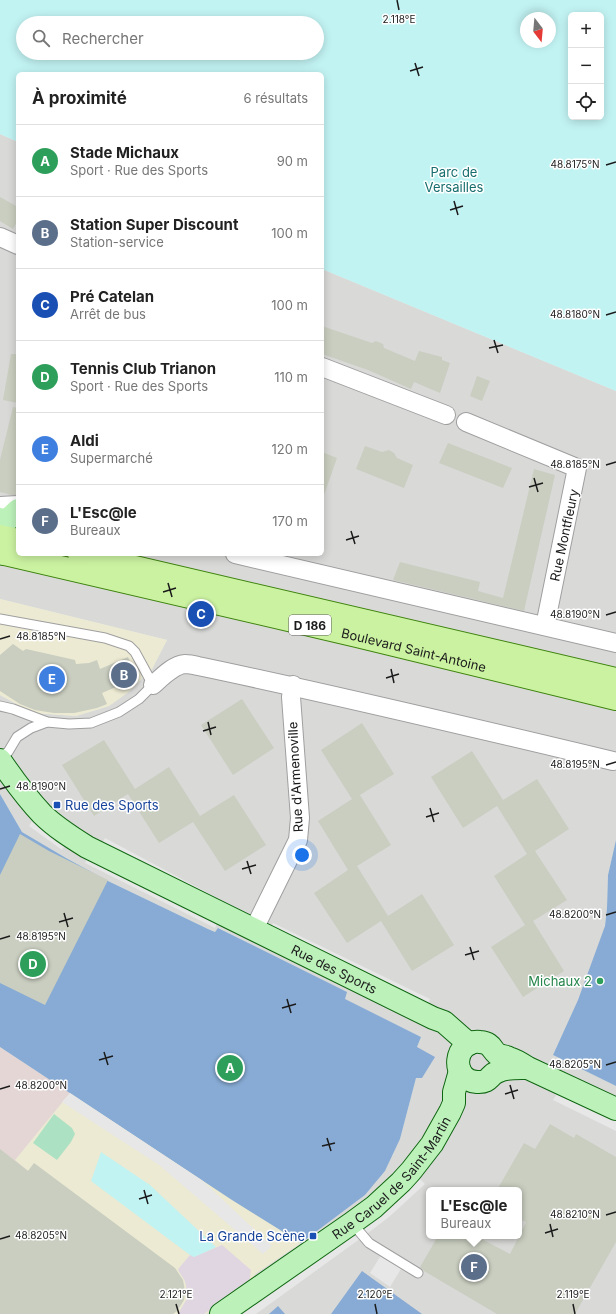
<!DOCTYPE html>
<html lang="fr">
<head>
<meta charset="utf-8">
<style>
	:root { --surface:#fff; --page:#f2f2f2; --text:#222; --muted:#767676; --line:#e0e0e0; --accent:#635d1c }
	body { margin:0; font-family:Inter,sans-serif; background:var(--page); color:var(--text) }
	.controls { position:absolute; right:12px; top:12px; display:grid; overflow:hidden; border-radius:6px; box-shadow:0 2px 10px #0003 }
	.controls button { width:36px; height:36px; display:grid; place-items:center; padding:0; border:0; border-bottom:1px solid var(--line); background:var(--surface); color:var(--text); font:20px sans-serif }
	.compass { position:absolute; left:520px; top:12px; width:36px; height:36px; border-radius:50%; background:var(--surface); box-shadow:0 2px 10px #0003; rotate:164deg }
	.you { position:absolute; left:302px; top:855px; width:14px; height:14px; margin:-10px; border:3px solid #fff; border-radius:50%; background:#1a73e8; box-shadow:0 0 0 6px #1a73e833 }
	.badge { display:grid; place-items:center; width:26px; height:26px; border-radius:50%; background:var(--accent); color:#fff; font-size:13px; font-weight:700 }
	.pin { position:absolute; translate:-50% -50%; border:2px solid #fff; box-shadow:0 1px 4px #0006 }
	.popup { position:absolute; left:426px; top:1187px; width:96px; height:52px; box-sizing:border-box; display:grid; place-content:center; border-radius:6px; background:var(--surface); filter:drop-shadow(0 1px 3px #0005); font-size:13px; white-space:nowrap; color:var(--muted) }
	.popup b { font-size:15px; color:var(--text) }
	.popup::after { content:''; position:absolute; left:50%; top:100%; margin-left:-8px; border:8px solid transparent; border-top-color:var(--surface) }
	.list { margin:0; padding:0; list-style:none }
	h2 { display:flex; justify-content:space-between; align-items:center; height:52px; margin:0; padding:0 16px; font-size:17px }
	h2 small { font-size:13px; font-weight:400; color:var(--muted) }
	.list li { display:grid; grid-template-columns:26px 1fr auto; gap:12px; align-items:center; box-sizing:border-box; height:72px; padding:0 16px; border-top:1px solid var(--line) }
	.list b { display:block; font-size:15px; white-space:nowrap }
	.list p { margin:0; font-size:13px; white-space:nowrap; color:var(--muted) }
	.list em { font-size:13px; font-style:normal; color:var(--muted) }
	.icon { flex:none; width:22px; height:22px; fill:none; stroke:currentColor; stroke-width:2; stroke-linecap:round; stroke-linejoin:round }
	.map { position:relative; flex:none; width:616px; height:1314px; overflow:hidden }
	.search { position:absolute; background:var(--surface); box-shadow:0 2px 10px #0003; left:16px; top:16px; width:308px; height:44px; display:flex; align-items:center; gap:10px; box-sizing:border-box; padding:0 14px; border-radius:22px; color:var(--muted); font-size:15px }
	.panel { position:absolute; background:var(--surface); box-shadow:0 2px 10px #0003; left:16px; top:72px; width:308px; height:484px; border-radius:6px }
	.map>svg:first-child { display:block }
	.residential { fill:#d9d9d8; fill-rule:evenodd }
	.commercial { fill:#ecead2 }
	.industrial { fill:#e4d6d4 }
	.grass { fill:#ace2c3 }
	.park { fill:#c2f3f3; fill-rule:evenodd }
	.pitch { fill:#87abd4 }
	.parking { fill:#e7e7e7 }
	.plaza { fill:#e0d6e1 }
	.building { fill:#c9cec0 }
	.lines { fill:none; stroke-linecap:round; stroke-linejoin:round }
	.lane-casing { stroke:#9f9f9f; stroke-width:11 }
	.street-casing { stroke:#9f9f9f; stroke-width:20 }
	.secondary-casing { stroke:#0f6611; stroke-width:24 }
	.primary-casing { stroke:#3f840f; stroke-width:24 }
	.lane { stroke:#fff; stroke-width:9 }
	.street { stroke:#fff; stroke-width:18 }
	.secondary { stroke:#bcf2ba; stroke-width:22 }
	.primary { stroke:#cbf2a1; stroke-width:22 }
	.ticks { fill:none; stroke:#1b1b1b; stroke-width:1.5 }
	.transit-dot { fill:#1a4fb4; stroke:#fff; stroke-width:1.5 }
	.leisure-dot { fill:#2e9e5b; stroke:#fff; stroke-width:1.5 }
	.labels { text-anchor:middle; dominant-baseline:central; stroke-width:3; stroke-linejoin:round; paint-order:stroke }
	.shield { fill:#fff; stroke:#5f5f5f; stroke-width:1 }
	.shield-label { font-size:12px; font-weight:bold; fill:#1b1b1b }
	.park-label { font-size:13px; fill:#166d6d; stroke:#fff }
	.street-label { font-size:13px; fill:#1b1b1b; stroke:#fff }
	.transit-label { font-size:13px; fill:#164399; stroke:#fff; text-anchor:start }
	.leisure-label { font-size:13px; fill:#27864d; stroke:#fff; text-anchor:end }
	.ticks-label { font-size:10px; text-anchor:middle; fill:#1b1b1b; stroke:#fff; stroke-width:3; stroke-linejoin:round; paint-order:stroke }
</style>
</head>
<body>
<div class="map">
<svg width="616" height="1314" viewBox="0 0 616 1314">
	<rect width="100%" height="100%" fill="#e6ece2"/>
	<path class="residential" d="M0 134 18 142V554H322V269L616 391V840L608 875 607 908 602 949 553 1055 616 1086V1314H206L251 1283 255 1274 301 1243 365 1195 385 1171 400 1139 416 1077 417 1047 421 1037 344 999 346 992 219 928 215 932 208 929 108 881 66 858 22 832 0 794V695L33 713 76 716 109 706 127 693 152 669 167 640 0 599ZM429 1190H519V1236H429Z"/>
	<g class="commercial">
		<polygon points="0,599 167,640 152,669 127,693 109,706 76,716 33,713 0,695"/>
		<polygon points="70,1093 301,1243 255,1274 251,1283 206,1314 0,1314 0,1206 15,1160"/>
	</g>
	<polygon class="industrial" points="0,1047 70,1093 15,1160 28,1171 0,1206"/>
	<polygon class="grass" points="54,1114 72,1128 75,1134 71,1142 57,1160 33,1143"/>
	<g class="park">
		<path d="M0 0H616V391L322 269V74H18V142L0 134ZM571 15H601V117H571ZM526 18H550V42H526ZM23 23H317V53H23Z"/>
		<polygon points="101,1152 150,1185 216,1247 194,1258 91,1181"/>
	</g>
	<g class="pitch">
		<polygon points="0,794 22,832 66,858 108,881 208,929 215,932 218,928 347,992 345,999 421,1037 417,1047 435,1057 422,1078 416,1078 400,1139 385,1171 365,1195 301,1243 232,1200 0,1047"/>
		<polygon points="616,840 616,1086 553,1055 578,1000 605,926 607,908 608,875"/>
		<polygon points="362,1271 422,1314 331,1314"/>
		<polygon points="278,1306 285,1314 269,1314"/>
	</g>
	<g class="parking">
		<polygon points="32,821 65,845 62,850 29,826"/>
		<polygon points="105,838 255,918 253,922 102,843"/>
		<polygon points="88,857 218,922 215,928 85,863"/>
		<polygon points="273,923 430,999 428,1004 271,928"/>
		<polygon points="558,1092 616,1120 616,1131 553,1100"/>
		<polygon points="70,1093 203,1181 272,1246 263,1254 159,1165 62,1102"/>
		<polygon points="417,1176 425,1184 389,1217 368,1233 256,1314 236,1314"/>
		<polygon points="383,1252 404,1264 390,1287 370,1273"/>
	</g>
	<polygon class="plaza" points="222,1245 251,1270 249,1283 204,1314 178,1314 188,1297 185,1281 178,1270 179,1268 190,1255 194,1257"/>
	<g class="building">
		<polygon points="0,197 18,207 18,220 13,229 0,221"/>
		<polygon points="322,326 372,343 376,341 383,344 384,348 415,361 419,351 442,357 442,360 450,363 440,393 414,382 411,389 368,370 322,354"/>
		<polygon points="11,354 18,354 18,403 3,400"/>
		<polygon points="477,376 490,381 482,401 470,396"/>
		<polygon points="13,407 18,408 18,495 11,495 0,492 0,460"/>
		<polygon points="448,443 512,468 503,488 439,463"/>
		<polygon points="365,446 382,452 389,450 394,453 397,458 413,465 404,488 356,469"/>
		<polygon points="322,452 337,458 324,495 322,495"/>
		<polygon points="534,469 555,475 524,611 393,580 400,562 480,582 478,591 503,598"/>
		<polygon points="13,644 23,651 26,649 75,660 76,664 89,663 97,660 100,669 128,657 137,678 102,693 107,704 97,708 74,713 54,713 35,710 20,704 0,691 0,655"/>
		<polygon points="242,699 274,748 233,775 201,725"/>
		<polygon points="362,723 394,774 360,795 391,845 357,866 388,916 422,894 454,945 412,971 381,921 347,943 314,893 348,870 318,821 352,799 321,750"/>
		<polygon points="104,740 135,789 169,767 200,816 234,795 266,845 225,871 193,822 159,843 128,794 94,816 62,765"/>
		<polygon points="472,751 503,800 537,779 569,829 535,851 567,900 533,921 564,971 523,997 491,947 525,925 494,876 527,854 497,806 463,828 431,777"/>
		<polygon points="20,834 49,851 108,880 45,1005 0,983 0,875"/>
		<polygon points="550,1124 574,1138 576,1134 616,1157 616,1242 575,1314 497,1314 424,1271 420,1267 438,1236 476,1236 510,1254 526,1222 519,1219 519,1190 497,1190 524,1143 535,1149"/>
		<polygon points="0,1149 28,1171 34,1163 175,1268 183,1280 185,1291 184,1300 177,1311 173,1314 0,1314"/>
	</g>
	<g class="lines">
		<g class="lane-casing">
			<g id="lane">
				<polyline points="0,619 105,638 129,646 135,652 153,685 139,699 119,712 91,723 69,724 47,722 13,709 0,706"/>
				<polyline points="0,757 8,752 17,737 31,728 47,722"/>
				<polyline points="352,1223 369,1243 418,1273"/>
			</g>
		</g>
		<g class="street-casing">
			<g id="street">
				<polyline points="0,237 18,245"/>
				<polyline points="322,367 446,415"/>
				<polyline points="466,422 577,468 545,626"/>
				<polyline points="0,506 18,505"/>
				<polyline points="235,554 616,643"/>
				<path d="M153 685C162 677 173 665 185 664 189 664 194 665 198 666 337 695 475 728 613 761"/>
				<polyline points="254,929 298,840 300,818 291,697 293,685"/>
			</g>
		</g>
		<g class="secondary-casing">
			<g id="secondary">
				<polyline points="0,519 7,538 4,554"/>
				<polyline points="2,525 18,510"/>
				<path id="s1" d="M0 760C13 779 26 797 42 814 55 827 71 837 87 847L433 1018 444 1022 469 1044"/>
				<path d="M528 1068C519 1068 506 1067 497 1072 489 1075 490 1083 477 1082 449 1080 454 1039 480 1042 492 1043 491 1049 497 1054 500 1056 505 1056 509 1058 516 1060 522 1064 528 1068L616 1109"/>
				<path id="s2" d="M221 1314 352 1223 374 1207 401 1182 411 1171 432 1144 450 1112 454 1103V1092L460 1071"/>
			</g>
		</g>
		<g class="primary-casing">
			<g id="primary">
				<polyline points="0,536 18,540"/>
				<path id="s3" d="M0 553 357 636 616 699"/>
				<polyline points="79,554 616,679"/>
			</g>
		</g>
		<use href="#lane" class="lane"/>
		<use href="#street" class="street"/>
		<use href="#secondary" class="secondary"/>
		<use href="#primary" class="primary"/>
	</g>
	<path class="ticks" d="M397 0 399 10M415 63 419 76M410 71 423 67M606 165 616 162M454 201 458 215M450 210 463 206M606 315 616 312M494 340 498 353M489 348 503 345M606 465 616 462M534 478 538 492M529 487 543 483M351 531 355 544M346 540 359 536M168 583 172 597M163 592 176 588M606 615 616 612M0 639 10 636M391 669 394 683M386 678 399 674M208 722 211 735M203 731 216 727M606 765 616 762M0 789 10 786M430 808 434 822M426 817 439 813M247 861 251 874M242 869 256 865M64 913 68 927M606 915 616 912M59 922 73 918M0 939 10 936M470 947 474 960M465 955 479 951M287 999 291 1013M282 1008 296 1004M104 1052 108 1065M99 1060 113 1056M606 1065 616 1062M510 1085 514 1099M0 1089 10 1086M505 1094 518 1090M327 1138 331 1151M322 1146 335 1143M144 1190 148 1204M139 1199 152 1195M606 1215 616 1212M550 1224 553 1237M545 1233 558 1229M0 1239 10 1236M176 1304 179 1314M375 1304 377 1314M573 1304 575 1314"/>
	<g class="transit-dot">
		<rect x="53" y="801" width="8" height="8" rx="2"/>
		<rect x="309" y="1232" width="8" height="8" rx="2"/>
	</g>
	<circle class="leisure-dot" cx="600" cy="981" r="4"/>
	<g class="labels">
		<rect class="shield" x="289" y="615" width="42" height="20" rx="3"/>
		<g class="shield-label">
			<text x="310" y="625">D 186</text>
		</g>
		<g class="park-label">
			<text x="454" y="172">Parc de<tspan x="454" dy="15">Versailles</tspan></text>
		</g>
		<g class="street-label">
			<text transform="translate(564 535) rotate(-78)">Rue Montfleury</text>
			<text stroke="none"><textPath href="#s3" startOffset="425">Boulevard Saint-Antoine</textPath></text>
			<text transform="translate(295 777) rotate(-93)">Rue d'Armenoville</text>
			<text stroke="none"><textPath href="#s1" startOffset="400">Rue des Sports</textPath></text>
			<text stroke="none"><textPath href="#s2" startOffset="220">Rue Caruel de Saint-Martin</textPath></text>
		</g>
		<g class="transit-label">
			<text x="65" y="805">Rue des Sports</text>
			<text x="305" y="1236" text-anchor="end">La Grande Scène</text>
		</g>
		<g class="leisure-label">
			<text x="592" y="981">Michaux 2</text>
		</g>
	</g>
	<g class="ticks-label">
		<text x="399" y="23">2.118°E</text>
		<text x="575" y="168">48.8175°N</text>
		<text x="575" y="318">48.8180°N</text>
		<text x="575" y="468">48.8185°N</text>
		<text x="575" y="618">48.8190°N</text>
		<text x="41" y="640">48.8185°N</text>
		<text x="575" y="768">48.8195°N</text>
		<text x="41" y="790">48.8190°N</text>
		<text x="575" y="918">48.8200°N</text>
		<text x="41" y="940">48.8195°N</text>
		<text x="575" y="1068">48.8205°N</text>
		<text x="41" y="1089">48.8200°N</text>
		<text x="575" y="1218">48.8210°N</text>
		<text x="41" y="1239">48.8205°N</text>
		<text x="176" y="1298">2.121°E</text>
		<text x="375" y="1298">2.120°E</text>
		<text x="573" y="1298">2.119°E</text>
	</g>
</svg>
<div class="controls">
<button>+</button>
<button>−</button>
<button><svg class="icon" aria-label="locate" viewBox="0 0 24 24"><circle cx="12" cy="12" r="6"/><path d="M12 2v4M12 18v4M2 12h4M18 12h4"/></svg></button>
</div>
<svg class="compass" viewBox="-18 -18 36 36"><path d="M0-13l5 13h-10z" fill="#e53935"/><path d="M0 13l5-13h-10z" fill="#767676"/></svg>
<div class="you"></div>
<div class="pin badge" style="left:230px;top:1068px;background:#2e9e5b">A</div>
<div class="pin badge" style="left:124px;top:675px;background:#5c6f8a">B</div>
<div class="pin badge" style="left:201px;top:614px;background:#1a4fb4">C</div>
<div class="pin badge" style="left:33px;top:964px;background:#2e9e5b">D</div>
<div class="pin badge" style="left:52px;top:679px;background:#3f7fe0">E</div>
<div class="pin badge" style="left:474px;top:1267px;background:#5c6f8a">F</div>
<div class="popup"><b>L'Esc@le</b>Bureaux</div>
<div class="search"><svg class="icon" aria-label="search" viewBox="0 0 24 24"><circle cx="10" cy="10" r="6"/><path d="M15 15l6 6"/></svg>Rechercher</div>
<section class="panel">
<h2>À proximité<small>6 résultats</small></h2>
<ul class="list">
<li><span class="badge" style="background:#2e9e5b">A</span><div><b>Stade Michaux</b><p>Sport · Rue des Sports</p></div><em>90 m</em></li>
<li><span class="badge" style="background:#5c6f8a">B</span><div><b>Station Super Discount</b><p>Station-service</p></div><em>100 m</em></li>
<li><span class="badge" style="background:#1a4fb4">C</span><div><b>Pré Catelan</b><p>Arrêt de bus</p></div><em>100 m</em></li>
<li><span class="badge" style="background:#2e9e5b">D</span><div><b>Tennis Club Trianon</b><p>Sport · Rue des Sports</p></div><em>110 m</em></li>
<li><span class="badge" style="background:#3f7fe0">E</span><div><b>Aldi</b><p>Supermarché</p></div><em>120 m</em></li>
<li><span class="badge" style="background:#5c6f8a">F</span><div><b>L'Esc@le</b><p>Bureaux</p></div><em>170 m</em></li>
</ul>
</section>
</div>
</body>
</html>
